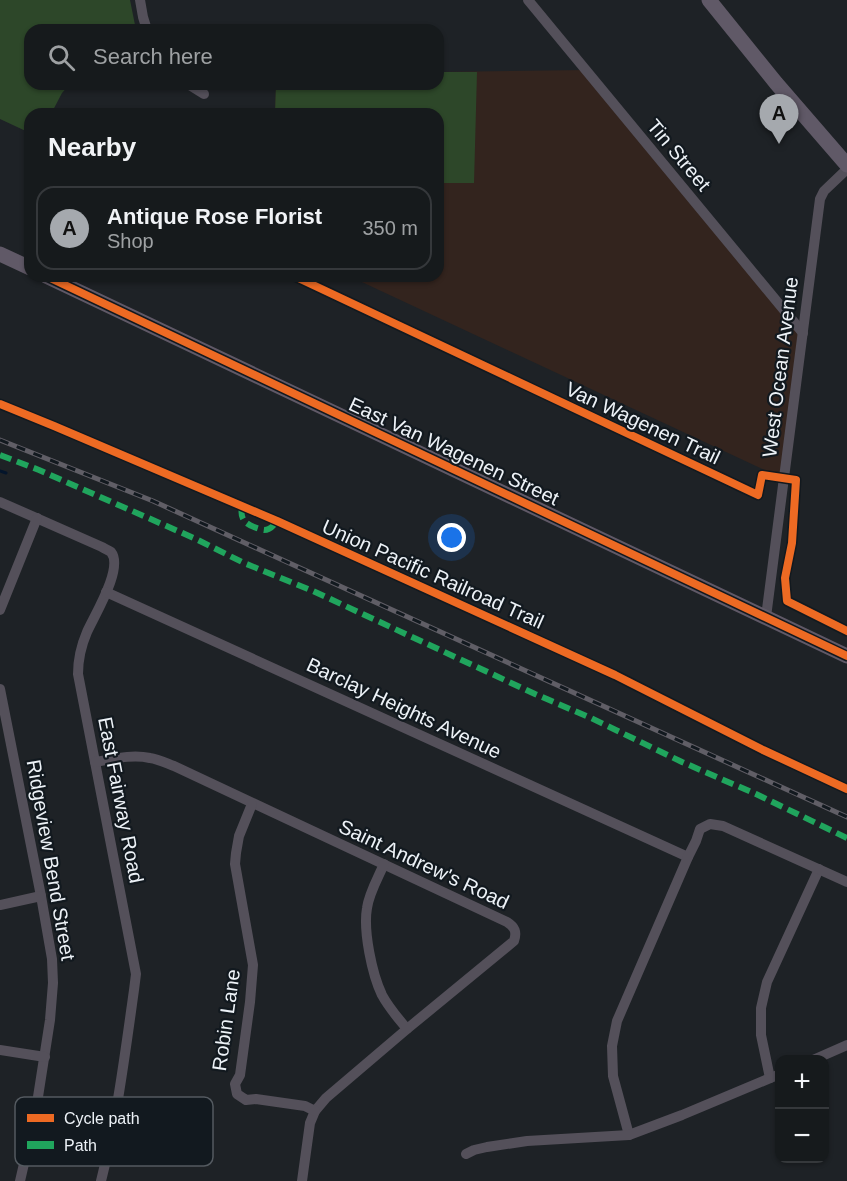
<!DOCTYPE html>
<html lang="en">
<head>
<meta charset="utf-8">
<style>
	:root { --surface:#161a1c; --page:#232729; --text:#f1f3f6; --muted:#9ea1a3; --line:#35383b; --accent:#a5a9ae }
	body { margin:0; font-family:Arial,sans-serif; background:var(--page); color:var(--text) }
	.controls { position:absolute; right:18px; bottom:18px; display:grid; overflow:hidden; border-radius:12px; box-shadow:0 2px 4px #0004 }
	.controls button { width:54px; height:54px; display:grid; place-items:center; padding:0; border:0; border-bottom:2px solid var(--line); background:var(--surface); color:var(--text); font:30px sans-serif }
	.you { position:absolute; left:452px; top:538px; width:21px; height:21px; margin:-15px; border:4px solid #fff; border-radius:50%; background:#1a73e8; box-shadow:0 0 0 9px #1a73e833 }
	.badge { display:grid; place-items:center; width:39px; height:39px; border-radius:50%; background:var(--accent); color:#111; font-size:20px; font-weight:700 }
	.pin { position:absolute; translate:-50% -50px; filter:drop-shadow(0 2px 3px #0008) }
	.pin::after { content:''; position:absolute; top:32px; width:21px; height:18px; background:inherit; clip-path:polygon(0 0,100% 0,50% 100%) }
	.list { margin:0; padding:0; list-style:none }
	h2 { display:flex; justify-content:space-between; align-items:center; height:78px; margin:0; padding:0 24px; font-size:26px }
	h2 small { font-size:20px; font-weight:400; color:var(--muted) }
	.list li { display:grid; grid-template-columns:39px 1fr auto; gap:18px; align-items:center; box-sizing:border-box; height:84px; margin:0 12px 12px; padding:0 12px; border:2px solid var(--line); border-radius:18px }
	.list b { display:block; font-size:22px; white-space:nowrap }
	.list p { margin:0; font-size:20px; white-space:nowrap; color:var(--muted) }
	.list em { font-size:20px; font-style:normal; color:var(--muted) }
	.icon { flex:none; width:33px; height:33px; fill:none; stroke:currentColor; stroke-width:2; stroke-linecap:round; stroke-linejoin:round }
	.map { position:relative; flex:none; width:847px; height:1181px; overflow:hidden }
	.search { position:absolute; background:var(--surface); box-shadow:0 2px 4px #0004; left:24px; top:24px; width:420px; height:66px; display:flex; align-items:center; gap:15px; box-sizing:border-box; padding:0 21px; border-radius:18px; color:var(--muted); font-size:22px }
	.panel { position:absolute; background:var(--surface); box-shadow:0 2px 4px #0004; left:24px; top:108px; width:420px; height:174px; border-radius:18px }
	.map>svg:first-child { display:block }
	.education { fill:#33241e }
	.green { fill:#2d4729 }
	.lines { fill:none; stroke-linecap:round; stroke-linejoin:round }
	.stream { stroke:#04152b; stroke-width:3 }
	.street { stroke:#54505a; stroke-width:10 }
	.secondary { stroke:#605967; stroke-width:15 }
	.rail-casing { stroke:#605e66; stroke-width:5 }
	.rail { stroke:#12191f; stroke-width:3; stroke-dasharray:9; stroke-linecap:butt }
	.quiet { stroke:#20a55d; stroke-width:6; stroke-dasharray:12 6; stroke-linecap:butt }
	.cycleway-casing { stroke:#12191f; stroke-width:11 }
	.cycleway { stroke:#ed6a23; stroke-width:8 }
	.labels { text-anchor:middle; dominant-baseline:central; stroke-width:4.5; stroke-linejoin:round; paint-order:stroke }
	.street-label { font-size:20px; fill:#edf2f7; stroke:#12191f }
	.key { fill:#12191f; stroke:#545a60; stroke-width:1.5 }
	.key-label { font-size:16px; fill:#edf2f7 }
</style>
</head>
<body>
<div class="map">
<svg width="847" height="1181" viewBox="0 0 847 1181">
	<rect width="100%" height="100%" fill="#1e2226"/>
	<polygon class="education" points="586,70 803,333 784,479 349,276 438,276 438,114 275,114 276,84 438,84 438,72"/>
	<g class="green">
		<polygon points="0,0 130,0 136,30 30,30 30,84 70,84 62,93 51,114 30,114 30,133 0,119"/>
		<polygon points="438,72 477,72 474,183 438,183 438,114 275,114 276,84 438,84"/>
	</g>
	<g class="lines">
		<polyline class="stream" points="0,471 6,473"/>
		<g class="street">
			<polyline points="140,0 143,17 147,30"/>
			<polyline points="528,0 803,333"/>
			<polyline points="188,84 204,94"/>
			<path d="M0 502 102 547C105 549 108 550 111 552 124 568 94 616 87 632 81 646 78 659 78 674L136 974 134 990C125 1054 117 1118 101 1181"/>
			<polyline points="106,592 688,857"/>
			<polyline points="0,610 37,518"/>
			<polyline points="766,617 820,199 824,191 847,169"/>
			<polyline points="0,689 41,896 52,959 53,983 50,1020 35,1116 20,1181"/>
			<path d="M95 762C113 759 132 754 150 758 158 759 166 763 174 766L507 922C515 927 517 932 514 941L407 1029 326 1098 315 1111 310 1123 302 1181"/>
			<polyline points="252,804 239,836 236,853 235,864 253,965 250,1002 240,1075 235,1084 237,1094 246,1100 256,1099 305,1106 315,1111"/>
			<path d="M384 864C378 878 369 893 367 908 363 931 372 974 382 995 389 1008 398 1018 407 1029"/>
			<polyline points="0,905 41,896"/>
			<polyline points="0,1050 45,1057"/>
			<polyline points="813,1060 847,1045"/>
			<polyline points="770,1078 761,1035 761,1008 767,982 819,869"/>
			<polyline points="629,1135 613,1076 612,1046 617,1021 688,857 696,841 700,829 710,824 723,826 847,882"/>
			<polyline points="466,1154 474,1150 487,1147 527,1141 629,1135 682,1115 780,1074"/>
		</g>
		<g class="secondary">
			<polyline points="709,0 776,83 847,165"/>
			<polyline points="0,254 30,268"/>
			<polyline points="46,276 847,656"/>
		</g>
		<g class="rail-casing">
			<polyline id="rail" points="0,440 153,501 847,817"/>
		</g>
		<use href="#rail" class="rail"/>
		<g class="quiet">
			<polyline points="0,455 39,470 196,539 244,563 313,591 535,694 591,718 682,762 756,794 847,838"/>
			<path d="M242 507C240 518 244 523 254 527 256 528 263 530 264 530 270 530 274 525 277 521"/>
		</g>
		<g class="cycleway-casing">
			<g id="cycleway">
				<polyline points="46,276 847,656"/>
				<polyline points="294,276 758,495 762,475 796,480 792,543 785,578 787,601 847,631"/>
				<polyline points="0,404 54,426 277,521 615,675 763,750 847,789"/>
			</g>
		</g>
		<use href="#cycleway" class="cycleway"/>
	</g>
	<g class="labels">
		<g class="street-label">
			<text transform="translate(679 155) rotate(50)">Tin Street</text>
			<text transform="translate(780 367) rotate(-83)">West Ocean Avenue</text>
			<text transform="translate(643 423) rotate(25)">Van Wagenen Trail</text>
			<text transform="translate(454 451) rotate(25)">East Van Wagenen Street</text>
			<text transform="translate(433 574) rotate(24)">Union Pacific Railroad Trail</text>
			<text transform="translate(404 708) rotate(25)">Barclay Heights Avenue</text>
			<text transform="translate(121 800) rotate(79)">East Fairway Road</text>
			<text transform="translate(51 860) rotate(80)">Ridgeview Bend Street</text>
			<text transform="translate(424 864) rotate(25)">Saint Andrew's Road</text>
			<text transform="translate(226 1020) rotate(-82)">Robin Lane</text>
		</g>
	</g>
	<rect x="15" y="1097" width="198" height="69" rx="9" class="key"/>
	<rect x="27" y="1114" width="27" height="8" fill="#ed6a23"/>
	<rect x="27" y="1141" width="27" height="8" fill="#20a55d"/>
	<g class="key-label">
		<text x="64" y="1124">Cycle path</text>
		<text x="64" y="1151">Path</text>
	</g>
</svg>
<div class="controls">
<button>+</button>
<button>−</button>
</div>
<div class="you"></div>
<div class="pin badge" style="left:779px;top:144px">A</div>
<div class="search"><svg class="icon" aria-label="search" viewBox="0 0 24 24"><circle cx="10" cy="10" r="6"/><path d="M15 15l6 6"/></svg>Search here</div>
<section class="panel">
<h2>Nearby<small></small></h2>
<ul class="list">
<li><span class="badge">A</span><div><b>Antique Rose Florist</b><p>Shop</p></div><em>350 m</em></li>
</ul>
</section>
</div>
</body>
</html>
